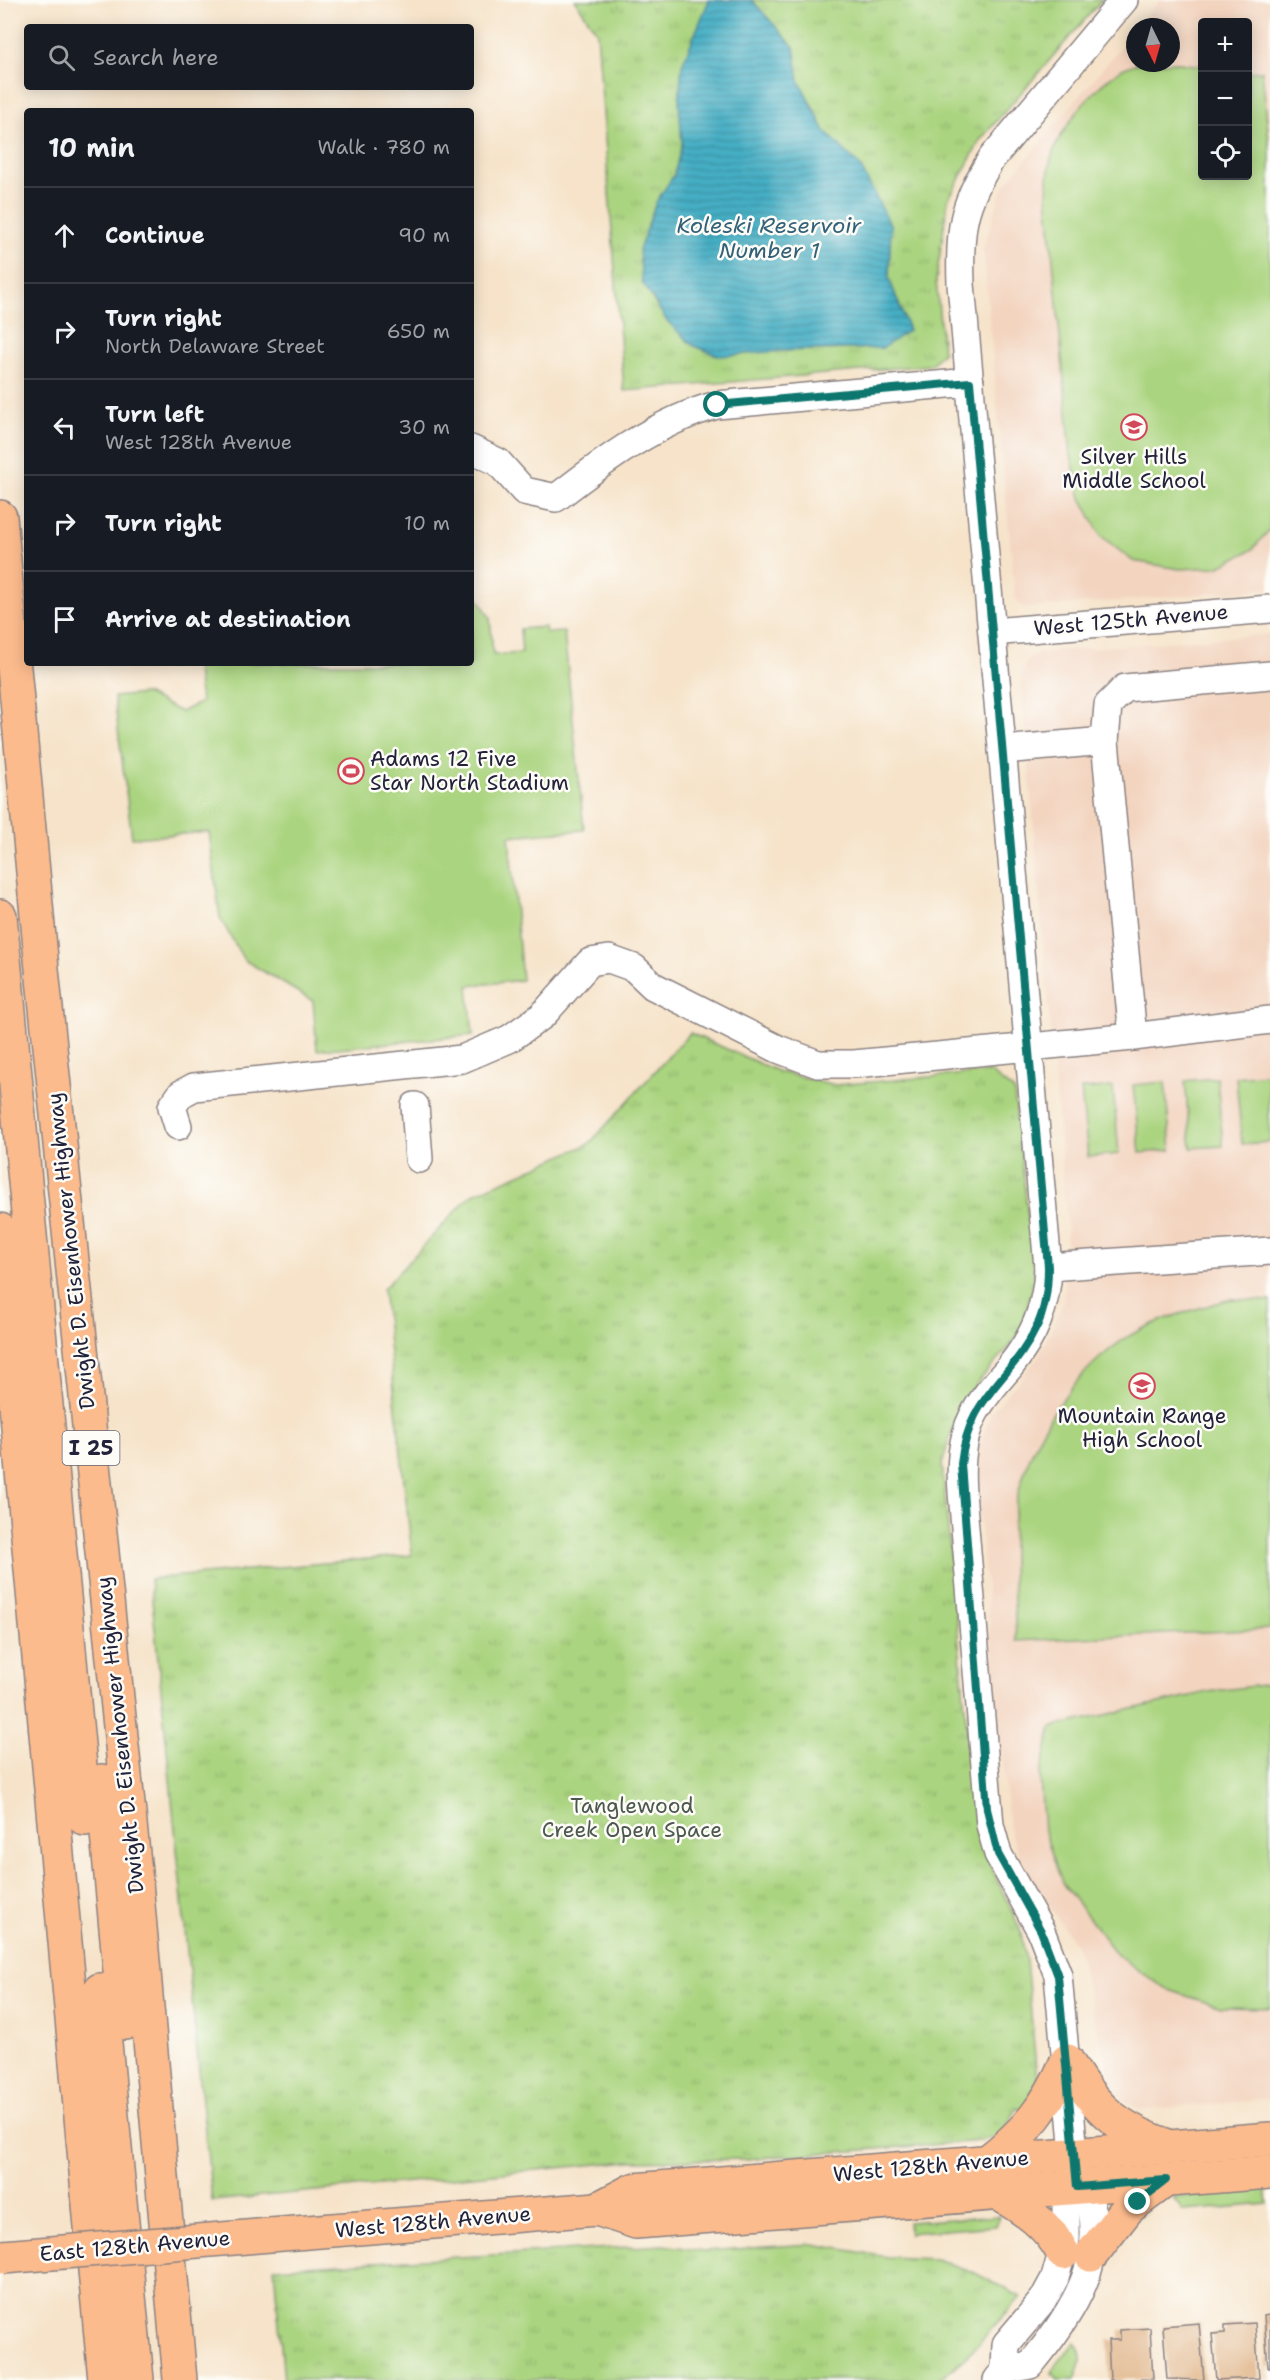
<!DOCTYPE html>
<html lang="en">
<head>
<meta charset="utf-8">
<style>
	:root { --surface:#171b24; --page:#20242c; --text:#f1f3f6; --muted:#9ea1a6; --line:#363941 }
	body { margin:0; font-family:"Shantell Sans",sans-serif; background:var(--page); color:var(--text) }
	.controls { position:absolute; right:18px; top:18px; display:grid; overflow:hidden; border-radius:6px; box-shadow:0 3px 15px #0003 }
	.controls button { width:54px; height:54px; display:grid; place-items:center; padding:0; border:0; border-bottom:2px solid var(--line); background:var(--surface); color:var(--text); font:30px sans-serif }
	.compass { position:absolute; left:1126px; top:18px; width:54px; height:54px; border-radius:50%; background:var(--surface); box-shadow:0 3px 15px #0003; rotate:175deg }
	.stop { position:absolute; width:18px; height:18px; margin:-14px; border:4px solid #0f766e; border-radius:50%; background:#fff }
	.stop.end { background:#0f766e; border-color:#fff; box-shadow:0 2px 6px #0008 }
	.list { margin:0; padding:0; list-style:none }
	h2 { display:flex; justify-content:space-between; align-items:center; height:78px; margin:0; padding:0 24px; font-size:26px }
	h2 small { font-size:20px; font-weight:400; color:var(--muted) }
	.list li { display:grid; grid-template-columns:39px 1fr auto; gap:18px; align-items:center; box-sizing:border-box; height:96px; padding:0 24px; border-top:2px solid var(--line) }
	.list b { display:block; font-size:22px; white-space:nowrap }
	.list p { margin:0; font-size:20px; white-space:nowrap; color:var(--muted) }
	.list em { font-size:20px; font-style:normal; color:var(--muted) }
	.icon { flex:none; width:33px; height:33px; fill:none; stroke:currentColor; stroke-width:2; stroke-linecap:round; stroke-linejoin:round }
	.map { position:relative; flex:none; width:1270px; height:2380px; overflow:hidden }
	.search { position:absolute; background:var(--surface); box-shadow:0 3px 15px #0003; left:24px; top:24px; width:450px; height:66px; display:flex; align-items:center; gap:15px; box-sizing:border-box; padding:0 21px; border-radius:6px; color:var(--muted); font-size:22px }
	.panel { position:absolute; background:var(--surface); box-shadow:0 3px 15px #0003; left:24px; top:108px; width:450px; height:558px; border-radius:6px }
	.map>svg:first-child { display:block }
	.built { fill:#f3d4bf; fill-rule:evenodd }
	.grass { fill:#aad47f; stroke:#667b5d; stroke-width:1.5 }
	.park { fill:url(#park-tufts); stroke:#667b5d; stroke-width:1.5 }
	.water { fill:url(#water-rules); stroke:#346880; stroke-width:1.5 }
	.building { fill:#deaf80 }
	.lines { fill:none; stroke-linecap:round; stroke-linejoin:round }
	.minor-casing { stroke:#8c8282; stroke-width:30 }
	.major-casing { stroke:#8c8282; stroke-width:36 }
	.highway-casing { stroke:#8c8282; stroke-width:36 }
	.minor { stroke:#fff; stroke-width:27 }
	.major { stroke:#fbbb8d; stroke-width:33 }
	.highway { stroke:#fbbb8d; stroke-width:33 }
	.major-bridge-casing { stroke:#8c8282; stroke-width:36; stroke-linecap:butt }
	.major-bridge { stroke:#fbbb8d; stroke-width:33 }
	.route { stroke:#0f766e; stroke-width:8 }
	.labels { text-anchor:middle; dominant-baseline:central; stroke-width:5; stroke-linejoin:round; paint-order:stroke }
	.shield { fill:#fdfcf7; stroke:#646373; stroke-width:1.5 }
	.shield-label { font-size:20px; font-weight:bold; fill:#22223b }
	.poi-label { font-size:21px; fill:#22223b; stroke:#fdfcf7 }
	.street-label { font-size:21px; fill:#22223b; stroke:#fdfcf7 }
	.park-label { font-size:21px; fill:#4b574f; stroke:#fdfcf7 }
	.water-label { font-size:22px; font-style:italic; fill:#326179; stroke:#fdfcf7 }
</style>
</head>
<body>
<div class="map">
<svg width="1270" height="2380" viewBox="0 0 1270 2380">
	<defs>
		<pattern id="park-tufts" width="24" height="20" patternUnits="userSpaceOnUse" patternTransform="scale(1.5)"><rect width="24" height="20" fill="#aad47f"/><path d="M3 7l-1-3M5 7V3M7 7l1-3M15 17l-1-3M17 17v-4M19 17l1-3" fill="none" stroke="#92b66f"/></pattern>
		<pattern id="water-rules" width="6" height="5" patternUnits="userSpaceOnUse" patternTransform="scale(1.5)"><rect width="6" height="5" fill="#45aec4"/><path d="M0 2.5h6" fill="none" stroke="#398da0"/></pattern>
	</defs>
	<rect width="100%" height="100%" fill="#fdfcf7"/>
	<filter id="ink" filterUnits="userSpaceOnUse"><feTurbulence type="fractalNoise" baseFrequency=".0167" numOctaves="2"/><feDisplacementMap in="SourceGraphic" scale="12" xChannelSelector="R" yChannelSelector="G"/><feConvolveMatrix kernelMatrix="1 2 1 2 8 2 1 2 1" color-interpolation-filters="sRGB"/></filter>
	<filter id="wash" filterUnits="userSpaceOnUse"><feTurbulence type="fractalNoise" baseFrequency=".008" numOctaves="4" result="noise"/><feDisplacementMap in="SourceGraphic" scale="24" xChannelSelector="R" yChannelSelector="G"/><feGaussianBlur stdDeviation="1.35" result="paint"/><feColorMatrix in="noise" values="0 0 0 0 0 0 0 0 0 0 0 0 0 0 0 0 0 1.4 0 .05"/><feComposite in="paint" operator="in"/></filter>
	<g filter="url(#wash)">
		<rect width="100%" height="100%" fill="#f6e3c9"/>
		<g class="built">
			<path d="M1160 0H1270V589L1024 608 1015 598 983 250 1003 187 1135 30V63H1171V27H1137ZM1202 22H1248V176H1202Z"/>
			<polygon points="1270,634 1270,2099 1142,2110 1121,2100 1112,2086 1076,1945 1025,1872 1009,1828 974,1461 991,1413 1037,1359 1063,1304 1067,1229 1021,676 1027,661 1032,656 1043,652"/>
		</g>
		<g class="grass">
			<path d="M1171 62 1202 66V176H1248V72L1262 71 1270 151V529L1252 550 1217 567 1180 569 1133 561 1101 536 1081 498 1071 456 1047 195C1048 183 1048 170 1051 159 1059 128 1104 72 1135 64 1146 62 1160 64 1171 62Z"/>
			<polygon points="471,585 490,618 493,655 522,653 520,629 545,627 546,633 564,632 584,830 509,836 522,980 468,986 473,1035 317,1050 313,1001 244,960 220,918 209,832 132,838 114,697 145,694 181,712 201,702 196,663 471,663"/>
			<polygon points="1268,1074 1270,1142 1242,1144 1236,1077"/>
			<polygon points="1217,1078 1223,1146 1191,1148 1185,1081"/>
			<polygon points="1165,1082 1171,1150 1140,1153 1133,1085"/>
			<polygon points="1113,1087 1119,1154 1088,1157 1081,1089"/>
			<path d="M1231 1299 1270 1301V1629L1016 1641C1015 1601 1009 1558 1014 1518 1022 1450 1065 1381 1120 1342 1152 1319 1194 1310 1231 1299Z"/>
			<polygon points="1270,1684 1270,2008 1220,2007 1166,1989 1119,1957 1062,1883 1044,1831 1040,1777 1052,1727 1208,1692"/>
			<polygon points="1266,2188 1268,2204 1183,2211 1173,2198"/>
			<polygon points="999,2216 996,2226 909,2233 908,2222"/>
			<path d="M1075 2342C1085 2355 1081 2366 1075 2380H1058L1052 2373 1053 2369Z"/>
		</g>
		<g class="park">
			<polygon points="575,0 1102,0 981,139 948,200 936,280 943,352 931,365 624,391 597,32"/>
			<polygon points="690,1033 777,1071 835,1085 990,1072 1014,1091 1035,1279 1020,1334 960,1403 942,1464 977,1836 1020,1929 1026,1960 1037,2079 1033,2101 1029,2110 1017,2109 1000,2135 981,2141 745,2159 630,2161 212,2201 150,1579 412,1555 383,1289 471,1195 589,1144"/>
			<polygon points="813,2244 887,2257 935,2259 971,2271 1021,2297 965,2358 939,2380 284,2380 274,2268 664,2245 704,2251"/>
		</g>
		<polygon class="water" points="709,0 752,0 794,47 799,80 825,131 860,166 891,226 889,278 909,330 883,348 782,351 720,356 692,345 666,320 642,282 639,250 656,202 674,175 682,144 679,102 682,65"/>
		<g id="blocks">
			<g class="building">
				<polygon points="1270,2315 1270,2367 1268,2367 1264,2316"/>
				<polygon points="1199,2323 1204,2380 1167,2379 1163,2326"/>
				<polygon points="1255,2323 1259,2378 1216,2380 1212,2334 1225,2333 1225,2325"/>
				<polygon points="1150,2328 1153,2379 1110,2380 1108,2340 1120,2340 1120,2330"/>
			</g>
		</g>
	</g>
	<g filter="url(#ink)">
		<use href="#blocks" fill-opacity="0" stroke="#8c8282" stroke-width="1.5"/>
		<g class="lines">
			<g class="minor-casing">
				<g id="minor">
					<path d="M471 449 498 462 524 491 556 498C605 460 657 421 717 405L970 382"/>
					<polyline points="992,632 1270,609"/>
					<polyline points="1002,750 1105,741"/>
					<polyline points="1133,1037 1105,741 1108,705 1125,688 1270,675"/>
					<polyline points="415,1106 419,1159"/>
					<polyline points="178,1126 172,1107 181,1094 194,1087 462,1059 509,1039 542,1016 590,962 609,959 634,968 653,986 778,1049 818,1064 854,1064 1133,1037 1270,1020"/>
					<polyline points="1048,1267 1270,1251"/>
					<polyline points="1005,2370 1006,2344 1043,2300 1055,2278 1066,2239 1066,2208 1077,2187"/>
					<path d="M997 2380 1005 2370 1030 2365C1065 2323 1104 2268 1092 2210 1091 2202 1082 2193 1077 2187L1058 1975 1041 1931 998 1854 990 1825 962 1492C960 1466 961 1440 973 1416 982 1398 996 1383 1009 1368 1034 1337 1047 1307 1048 1267L961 284C959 229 962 205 992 158L1124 0"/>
				</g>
			</g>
			<g class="major-casing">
				<g id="major">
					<path d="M1067 2061C1094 2107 1115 2127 1165 2145"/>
					<path d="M987 2162C1027 2131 1047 2107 1067 2061"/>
					<path d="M998 2193C1025 2210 1048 2224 1063 2253"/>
					<polyline points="597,2209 633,2190 1270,2139"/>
					<polyline points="270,2235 597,2209 636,2222 1270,2172"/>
					<polyline points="1091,2255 1128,2208 1166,2180"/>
				</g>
			</g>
			<g class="highway-casing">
				<g id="highway">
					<polyline points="0,517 42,969 136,1882 180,2380"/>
					<polyline points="0,916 85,1819"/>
					<polyline points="0,1230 105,2380"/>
					<polyline points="102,1781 125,2023"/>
					<polyline points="100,1990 137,2380"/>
				</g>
			</g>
			<use href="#minor" class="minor"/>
			<use href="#major" class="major"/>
			<use href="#highway" class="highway"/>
			<g class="major-bridge-casing">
				<polyline id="major-bridge" points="3,2257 270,2235"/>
			</g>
			<use href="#major-bridge" class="major-bridge"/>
		</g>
	</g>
	<g class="lines" filter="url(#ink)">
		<path class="route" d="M717 405 970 382 1048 1267C1048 1288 1046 1307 1037 1326 1011 1382 969 1393 961 1464L987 1809 998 1854 1041 1931 1058 1976 1077 2187 1166 2180 1138 2202"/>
	</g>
	<defs>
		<g id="school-ring" transform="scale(1.35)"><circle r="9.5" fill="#fdfcf7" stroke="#d1495b" stroke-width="1.5"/><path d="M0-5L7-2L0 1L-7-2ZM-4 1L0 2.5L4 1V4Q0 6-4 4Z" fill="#d1495b"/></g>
		<g id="stadium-ring" transform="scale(1.35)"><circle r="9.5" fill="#fdfcf7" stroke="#d1495b" stroke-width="1.5"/><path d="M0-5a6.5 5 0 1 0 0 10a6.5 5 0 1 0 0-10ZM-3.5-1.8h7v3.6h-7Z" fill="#d1495b"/></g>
	</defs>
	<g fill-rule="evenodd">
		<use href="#school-ring" x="1134" y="427"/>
		<use href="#stadium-ring" x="351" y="771"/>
		<use href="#school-ring" x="1142" y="1386"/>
	</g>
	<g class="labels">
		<rect class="shield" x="62.5" y="1431" width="57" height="34" rx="4.5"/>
		<g class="shield-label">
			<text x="91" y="1448">I 25</text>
		</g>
		<g class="poi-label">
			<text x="1134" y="457">Silver Hills<tspan x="1134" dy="24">Middle School</tspan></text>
			<text x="370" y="759" text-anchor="start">Adams 12 Five<tspan x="370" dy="24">Star North Stadium</tspan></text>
			<text x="1142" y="1416">Mountain Range<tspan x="1142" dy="24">High School</tspan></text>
		</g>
		<g class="street-label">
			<text transform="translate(1131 620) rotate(-5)">West 125th Avenue</text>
			<text transform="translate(71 1251) rotate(-96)">Dwight D. Eisenhower Highway</text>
			<text transform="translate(120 1735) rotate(-96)">Dwight D. Eisenhower Highway</text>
			<text transform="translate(931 2166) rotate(-5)">West 128th Avenue</text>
			<text transform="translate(433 2222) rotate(-5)">West 128th Avenue</text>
			<text transform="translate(135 2246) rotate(-5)">East 128th Avenue</text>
		</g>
		<g class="park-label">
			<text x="632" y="1806">Tanglewood<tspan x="632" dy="24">Creek Open Space</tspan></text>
		</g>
		<g class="water-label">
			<text x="769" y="225">Koleski Reservoir<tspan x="769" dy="25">Number 1</tspan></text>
		</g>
	</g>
</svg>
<div class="controls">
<button>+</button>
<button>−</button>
<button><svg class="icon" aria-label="locate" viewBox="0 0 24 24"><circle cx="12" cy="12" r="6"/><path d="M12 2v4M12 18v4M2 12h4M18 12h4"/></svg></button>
</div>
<svg class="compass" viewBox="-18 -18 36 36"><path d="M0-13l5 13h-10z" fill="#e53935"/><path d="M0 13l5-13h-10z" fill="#9ea1a6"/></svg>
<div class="stop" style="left:717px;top:405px"></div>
<div class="stop end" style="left:1138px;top:2202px"></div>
<div class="search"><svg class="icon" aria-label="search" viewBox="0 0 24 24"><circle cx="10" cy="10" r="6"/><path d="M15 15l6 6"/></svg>Search here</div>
<section class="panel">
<h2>10 min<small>Walk · 780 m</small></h2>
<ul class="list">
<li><svg class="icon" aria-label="ahead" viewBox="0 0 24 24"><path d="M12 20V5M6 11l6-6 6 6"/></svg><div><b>Continue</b></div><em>90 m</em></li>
<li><svg class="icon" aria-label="right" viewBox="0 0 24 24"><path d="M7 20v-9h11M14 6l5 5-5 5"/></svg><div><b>Turn right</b><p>North Delaware Street</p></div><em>650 m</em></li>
<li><svg class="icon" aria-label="left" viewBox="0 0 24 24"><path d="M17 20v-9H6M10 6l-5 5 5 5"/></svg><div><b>Turn left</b><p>West 128th Avenue</p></div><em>30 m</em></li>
<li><svg class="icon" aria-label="right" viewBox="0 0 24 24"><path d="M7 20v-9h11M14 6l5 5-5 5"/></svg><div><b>Turn right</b></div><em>10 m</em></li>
<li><svg class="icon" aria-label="arrive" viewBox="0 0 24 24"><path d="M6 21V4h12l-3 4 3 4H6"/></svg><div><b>Arrive at destination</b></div></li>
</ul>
</section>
</div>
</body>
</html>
